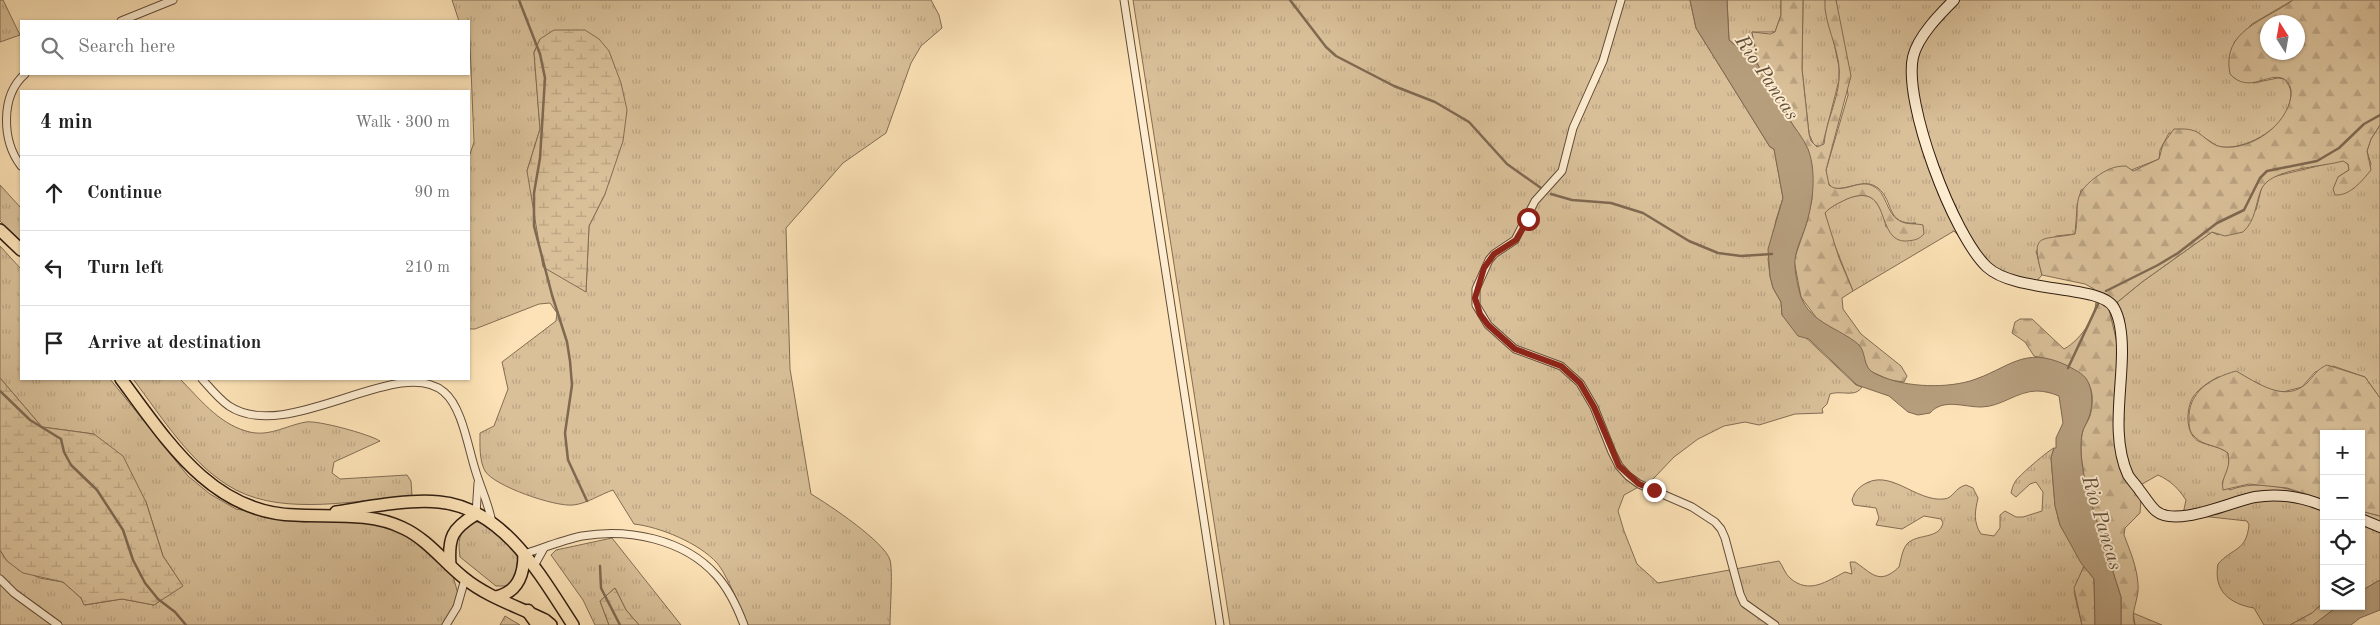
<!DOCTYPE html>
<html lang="en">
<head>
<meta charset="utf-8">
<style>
	:root { --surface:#fff; --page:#f6f6f6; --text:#222; --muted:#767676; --line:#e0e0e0 }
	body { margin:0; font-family:"Old Standard TT",serif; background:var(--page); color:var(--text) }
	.controls { position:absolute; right:15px; bottom:15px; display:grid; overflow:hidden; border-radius:0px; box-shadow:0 1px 4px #0004 }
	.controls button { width:45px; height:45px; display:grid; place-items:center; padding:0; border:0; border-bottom:1px solid var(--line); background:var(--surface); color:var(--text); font:25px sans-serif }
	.compass { position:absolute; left:2260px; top:15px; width:45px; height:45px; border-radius:50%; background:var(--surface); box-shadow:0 1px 4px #0004; rotate:349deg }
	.stop { position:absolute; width:15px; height:15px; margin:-11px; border:4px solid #8f2418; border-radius:50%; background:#fff }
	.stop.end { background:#8f2418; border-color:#fff; box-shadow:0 1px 5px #0008 }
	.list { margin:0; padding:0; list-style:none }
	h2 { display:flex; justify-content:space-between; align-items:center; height:65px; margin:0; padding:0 20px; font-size:21px }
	h2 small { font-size:16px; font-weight:400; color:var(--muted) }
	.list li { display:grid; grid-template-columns:32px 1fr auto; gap:15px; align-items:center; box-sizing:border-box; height:75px; padding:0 20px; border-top:1px solid var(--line) }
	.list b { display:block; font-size:19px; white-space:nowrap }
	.list em { font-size:16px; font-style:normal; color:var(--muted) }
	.icon { flex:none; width:28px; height:28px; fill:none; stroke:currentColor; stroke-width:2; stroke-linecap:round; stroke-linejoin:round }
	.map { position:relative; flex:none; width:2380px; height:625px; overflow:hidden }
	.search { position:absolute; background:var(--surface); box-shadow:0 1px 4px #0004; left:20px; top:20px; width:450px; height:55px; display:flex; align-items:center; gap:12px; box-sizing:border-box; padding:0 18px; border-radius:0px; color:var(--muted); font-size:19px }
	.panel { position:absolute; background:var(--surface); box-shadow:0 1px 4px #0004; left:20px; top:90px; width:450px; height:290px; border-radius:0px }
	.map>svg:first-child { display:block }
	.grass { fill:url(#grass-tufts); stroke:#836d54; fill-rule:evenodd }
	.forest { fill:url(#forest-firs); stroke:#836d54; fill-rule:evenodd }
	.wetland { fill:url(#wetland-marsh); stroke:#836d54 }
	.water { fill:#b69e7d; stroke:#7f6951 }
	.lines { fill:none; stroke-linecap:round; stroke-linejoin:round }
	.stream { stroke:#7f6951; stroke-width:2.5 }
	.street-casing { stroke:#614c38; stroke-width:9 }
	.secondary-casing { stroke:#2d1a0e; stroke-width:12 }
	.primary-casing { stroke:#2d1a0e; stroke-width:14 }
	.highway-casing { stroke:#2d1a0e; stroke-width:15 }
	.street { stroke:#fdecd0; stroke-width:7 }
	.secondary { stroke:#fdecd0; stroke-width:10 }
	.primary { stroke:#fce2b6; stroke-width:11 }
	.highway { stroke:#fce2b6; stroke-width:12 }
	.route { stroke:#8f2418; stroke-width:6 }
	.labels { text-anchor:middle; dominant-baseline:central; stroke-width:4; stroke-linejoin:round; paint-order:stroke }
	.water-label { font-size:20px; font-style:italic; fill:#644f3a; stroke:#fdecd0 }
</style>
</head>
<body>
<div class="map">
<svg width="2380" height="625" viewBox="0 0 2380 625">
	<defs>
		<pattern id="grass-tufts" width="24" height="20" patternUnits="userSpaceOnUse" patternTransform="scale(1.25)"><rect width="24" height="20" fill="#d9c099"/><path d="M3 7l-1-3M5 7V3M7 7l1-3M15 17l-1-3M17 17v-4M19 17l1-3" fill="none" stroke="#bba483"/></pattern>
		<pattern id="forest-firs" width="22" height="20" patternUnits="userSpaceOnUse" patternTransform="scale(1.25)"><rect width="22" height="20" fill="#d9c099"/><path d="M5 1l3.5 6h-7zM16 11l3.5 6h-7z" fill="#bba483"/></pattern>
		<pattern id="wetland-marsh" width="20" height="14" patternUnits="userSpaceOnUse" patternTransform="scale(1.25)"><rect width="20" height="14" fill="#d9c099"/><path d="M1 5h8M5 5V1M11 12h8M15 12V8" fill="none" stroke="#bba483"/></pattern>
	</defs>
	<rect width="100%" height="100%" fill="#fce2b6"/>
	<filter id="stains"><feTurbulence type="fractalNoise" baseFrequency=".004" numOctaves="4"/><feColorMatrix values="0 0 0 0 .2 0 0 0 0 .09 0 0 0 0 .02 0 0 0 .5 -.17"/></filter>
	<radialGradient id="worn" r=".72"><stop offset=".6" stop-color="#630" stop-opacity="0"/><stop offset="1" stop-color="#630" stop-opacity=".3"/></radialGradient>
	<g class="grass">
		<polygon points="0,0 3,0 20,35 0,42"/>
		<path d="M452 0H931L939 15 942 28 921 46 911 63 886 133 843 163 786 228 790 369 811 494C828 504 885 542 890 560 893 570 890 611 890 625H748C742 611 726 573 717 563 699 543 660 527 634 524L613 490C601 494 586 504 573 505 555 507 494 486 485 471 479 460 480 445 480 433L494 426 508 389 502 362 556 321 557 313 550 303 539 304 475 329H469V157L474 142 469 21H459ZM540 39 605 194 589 226 586 292 527 171 540 129 534 52Z"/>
		<path d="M1133 0H1690L1696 28 1770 147 1774 149 1783 198 1776 220 1768 259 1770 276 1773 288 1781 302 1782 315 1856 385 1862 387C1855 398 1842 390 1830 394L1827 404 1822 409 1823 413 1795 414 1759 425 1745 422 1724 426 1698 439 1674 457 1653 479 1624 495 1618 511 1624 531 1637 564 1658 583 1779 561C1783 566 1785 574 1790 578 1809 595 1827 581 1845 572L1852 574 1850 562H1855C1872 573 1879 586 1899 567 1901 560 1902 550 1907 544 1917 533 1939 540 1943 523L1941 519 1924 516 1902 529 1876 525 1879 518 1876 508 1854 505 1852 500C1854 493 1857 489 1863 485 1890 467 1915 502 1944 499 1954 498 1954 488 1966 485L1973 488 1978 498C1975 511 1973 522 1981 534L1994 536 2000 528V515L2005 511 2016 517H2023L2042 511 2043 492 2036 482 2030 484 2016 497 2011 493C2012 489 2013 485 2015 482 2017 477 2050 449 2054 448L2051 458 2055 505 2060 525 2084 566 2074 592 2082 625H1230Z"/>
		<polygon points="1727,0 1781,0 1781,15 1775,32 1752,32 1759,66 1729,40"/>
		<polygon points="1803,0 1825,0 1839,67 1839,80 1822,147 1814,145 1809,134 1802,69"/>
		<path d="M1836 0H2293L2252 24 2234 42 2253 83 2278 78 2284 79C2293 88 2292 97 2288 108 2281 130 2244 150 2221 147 2214 146 2210 140 2204 138 2193 135 2180 135 2169 133L2160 150 2159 159 2081 190 2077 208 2075 234 2056 236 2036 251 2042 275 2033 285 1990 269 1954 231 1853 291 1825 221V213C1833 203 1864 187 1875 201 1882 208 1884 218 1886 227L1916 223C1885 225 1895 202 1878 188 1864 177 1848 191 1832 188L1827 181 1826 170 1848 95Z"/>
		<path d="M2380 125V398L2365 377 2333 366 2315 372 2302 387 2283 392 2269 390 2256 382 2218 377C2209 382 2199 388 2193 397 2186 409 2185 433 2198 441 2208 446 2219 446 2228 453L2229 466 2222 484 2230 490C2261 478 2294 490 2324 500V602L2312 613 2290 625H2264L2254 608C2230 604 2213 591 2218 564 2233 547 2246 552 2249 525L2247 521 2183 514 2186 500C2178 488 2171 481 2158 475L2137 487 2126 462 2113 328 2109 309 2142 282 2212 232 2218 235 2256 210 2262 186 2272 177 2343 160 2348 164 2349 170 2338 177 2353 189 2367 175 2371 164 2367 151 2371 139Z"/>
		<polygon points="0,185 21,208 21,241 0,221"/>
		<polygon points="0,246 21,269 21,379 110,379 188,476 210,494 236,509 303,522 352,518 403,530 450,566 459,597 456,606 442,625 0,625 0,550 7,561 39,578 63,582 81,598 85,605 122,599 154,605 182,585 163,556 146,502 94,434 42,427 0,378"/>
		<path d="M133 379H180C199 398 218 423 246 431 268 438 284 426 306 422 317 420 369 434 380 441L334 462 332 473 340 479 407 475 411 481 412 496C358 500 286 516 236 490 192 467 162 417 133 379Z"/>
		<polygon points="2361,511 2380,516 2380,580 2361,591"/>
		<path d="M472 522H489L526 561 512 586H496L460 557C458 540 458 534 472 522Z"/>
		<polygon points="612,538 681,625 639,625 626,610 615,588 600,601 609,625 595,625 583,600 551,555 556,550"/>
		<polygon points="2133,613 2162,625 2135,625"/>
		<polygon points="505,616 520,625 500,625"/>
	</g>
	<g class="forest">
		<path d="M1781 0H1803L1802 69 1809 134 1811 141 1817 147 1824 144C1826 122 1837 102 1839 80 1842 56 1828 33 1825 9V0H1836L1851 76 1826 170 1829 185C1841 195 1857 180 1871 185 1888 191 1885 214 1900 221 1907 225 1915 223 1923 225L1924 234C1918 240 1915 240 1907 241 1874 243 1893 180 1847 199 1839 203 1831 206 1825 213L1839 258 1853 291 1842 298 1843 309 1861 334 1901 366 1907 376 1904 382 1890 380 1872 372 1867 367 1859 345 1818 320 1801 297 1794 260 1807 222 1812 199V166L1808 150 1788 117 1777 89 1765 74 1759 70 1752 32 1770 34 1775 32 1781 15Z"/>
		<path d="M2293 0H2380V125L2371 139 2367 151 2371 170C2362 181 2350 196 2335 195L2333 189 2338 177 2349 170 2348 164 2343 161C2323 167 2269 168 2261 190 2255 205 2256 220 2243 232L2225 236 2212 232 2142 282 2109 309 2120 356 2118 431 2141 499 2140 513 2125 528 2124 535C2130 551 2137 567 2138 584 2140 598 2129 614 2135 625H2121V597L2086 487C2083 471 2079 450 2082 434 2083 427 2088 422 2090 416 2102 373 2067 364 2034 356L2025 342 2012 333 2015 322 2020 319H2032L2064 349C2081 340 2103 310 2094 289L2085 284 2042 275C2030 231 2040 241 2075 234 2081 207 2069 197 2096 177 2106 170 2113 166 2126 166L2133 171 2159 159 2163 144 2174 129C2183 129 2192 128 2200 134 2207 139 2213 146 2223 147 2252 150 2287 125 2291 96 2292 91 2290 82 2284 79 2269 71 2249 95 2230 74 2221 30 2265 21 2293 0ZM2268 22H2298V52H2268Z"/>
		<path d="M2327 365 2365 377 2380 398V516L2361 511V434H2324V500L2287 488 2249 484 2223 490C2220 476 2232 471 2228 453 2218 445 2204 446 2196 438 2190 433 2189 428 2189 421 2187 392 2211 378 2236 371 2256 382 2285 404 2307 383 2314 376 2317 369 2327 365Z"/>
		<polygon points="2084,566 2094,579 2095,625 2082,625 2074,588"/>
		<polygon points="2324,602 2324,606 2339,606 2313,625 2290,625 2312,613"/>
	</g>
	<g class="wetland">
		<polygon points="554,30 585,30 599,39 609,51 621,83 627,110 623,141 605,194 589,226 586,292 543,267 527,171 540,129 534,53 540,39"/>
		<polygon points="0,378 42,427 94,434 123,456 146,502 163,556 183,586 154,605 122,599 84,605 81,598 63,582 23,573 7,561 0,550"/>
		<polygon points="615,588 626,610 639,625 609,625 600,601"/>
	</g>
	<g class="water">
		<path d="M1690 0H1727L1729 40 1759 66V70C1777 82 1778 100 1788 117 1794 128 1803 137 1808 149 1817 173 1813 204 1805 228 1802 237 1796 249 1795 260 1794 269 1798 288 1801 297 1811 323 1839 328 1858 344 1867 352 1862 367 1874 373 1900 387 1942 389 1970 381 2009 369 2023 345 2066 365 2073 369 2083 373 2087 380 2093 389 2093 407 2089 417 2087 423 2083 428 2082 434 2079 451 2083 471 2086 487L2121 597V625H2095L2094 579 2081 563 2060 525 2055 506 2051 458 2054 448H2056V438L2063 423 2059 396C2052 393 2044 391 2037 391 2017 391 2001 407 1981 407 1963 407 1943 398 1930 413L1918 415 1908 412 1889 396 1857 385 1809 339 1798 336 1782 315 1781 302 1773 288 1770 276 1768 249 1783 198 1774 149 1770 147 1696 28Z"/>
		<polygon points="2380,580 2380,610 2360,618 2351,625 2313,625 2338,606 2361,606 2361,591"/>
	</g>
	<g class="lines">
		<g class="stream">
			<polyline points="519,0 540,54 545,78 540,158 534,193 534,226 552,295 567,342 570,361 572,385 565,433 568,460 587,501"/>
			<polyline points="1290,0 1326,47 1336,56 1394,86 1435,102 1469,122 1507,164 1541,188"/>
			<polyline points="1551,194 1572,200 1611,203 1643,213 1689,241 1718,253 1741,256 1772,254"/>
			<polyline points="2106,291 2158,265 2178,253 2217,223 2244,210 2260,178 2267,171 2317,161 2339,148 2364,124 2380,115"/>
			<polyline points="2068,368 2098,304"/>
			<polyline points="0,391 30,420 61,439 64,452 71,465 97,490 123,530 133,560 145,583 158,599 175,612 186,625"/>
			<polyline points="600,566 601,588 620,625"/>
		</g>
		<g class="street-casing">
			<g id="street">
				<polyline points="1124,0 1220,625"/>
				<polyline points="1621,0 1603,61 1573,128 1562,171 1535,201 1515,240 1494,254 1489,260 1476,289 1476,305 1488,325 1515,349 1561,366 1580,383 1594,407 1612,452 1619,466 1628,476 1639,484 1692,507 1715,522 1721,529 1725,538 1740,594 1744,603 1775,625"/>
				<polyline points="121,21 173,0"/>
				<path d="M21 166C2 141 0 96 25 74"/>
				<path d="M202 379C210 388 219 399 229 406 288 445 400 353 444 392 462 407 468 447 475 469 480 487 489 504 492 523"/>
				<polyline points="476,514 478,483"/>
				<path d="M524 554C543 548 563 540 582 536 628 528 684 539 716 575 728 588 738 609 744 625"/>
				<polyline points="534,566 544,548"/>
				<polyline points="0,579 14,593 58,625"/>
				<polyline points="446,625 457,607 465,579"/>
			</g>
		</g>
		<g class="secondary-casing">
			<g id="secondary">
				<path d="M1954 0C1940 14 1918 36 1913 57 1903 102 1953 235 1987 267 2016 294 2102 284 2114 308 2121 320 2122 338 2122 352 2122 391 2111 438 2128 475 2131 480 2137 486 2140 491 2145 497 2150 506 2156 511 2176 528 2232 501 2255 497 2278 493 2302 497 2324 506"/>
				<polyline points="2361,519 2380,527"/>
			</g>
		</g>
		<g class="primary-casing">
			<g id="primary">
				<polyline points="0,230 21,250"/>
				<path d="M121 379C166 439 211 513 295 515 330 517 371 512 403 528 427 539 444 562 464 578 487 597 519 607 545 620L551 625"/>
				<path d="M336 512C368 507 408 499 439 502 504 508 541 576 573 625"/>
				<path d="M450 565C448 537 452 529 476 514"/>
				<path d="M496 597C518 592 524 575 524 554"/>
			</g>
		</g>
		<g class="highway-casing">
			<polyline id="highway" points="528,611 538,625"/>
		</g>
		<use href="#street" class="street"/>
		<use href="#secondary" class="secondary"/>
		<use href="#primary" class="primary"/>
		<use href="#highway" class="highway"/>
	</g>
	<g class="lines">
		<polyline class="route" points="1528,219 1516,240 1494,254 1484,268 1475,298 1480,314 1488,325 1515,349 1561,366 1580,383 1594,407 1619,466 1639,484 1654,490"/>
	</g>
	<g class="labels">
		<g class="water-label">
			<text transform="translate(1766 78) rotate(56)">Rio Pancas</text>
			<text transform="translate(2101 523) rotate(73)">Rio Pancas</text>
		</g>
	</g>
	<rect width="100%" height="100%" filter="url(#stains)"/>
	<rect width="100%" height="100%" fill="url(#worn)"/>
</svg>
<div class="controls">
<button>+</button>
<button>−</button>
<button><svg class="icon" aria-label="locate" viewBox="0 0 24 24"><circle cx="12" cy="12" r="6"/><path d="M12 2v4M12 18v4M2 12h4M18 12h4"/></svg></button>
<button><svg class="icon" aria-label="layers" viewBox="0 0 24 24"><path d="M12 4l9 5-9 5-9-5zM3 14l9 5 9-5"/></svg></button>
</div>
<svg class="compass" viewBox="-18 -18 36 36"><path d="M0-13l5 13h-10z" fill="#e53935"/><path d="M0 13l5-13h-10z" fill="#767676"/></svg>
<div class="stop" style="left:1528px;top:219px"></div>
<div class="stop end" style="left:1654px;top:490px"></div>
<div class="search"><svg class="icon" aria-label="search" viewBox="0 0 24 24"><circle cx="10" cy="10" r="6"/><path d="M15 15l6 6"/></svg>Search here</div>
<section class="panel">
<h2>4 min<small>Walk · 300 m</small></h2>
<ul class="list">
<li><svg class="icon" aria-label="ahead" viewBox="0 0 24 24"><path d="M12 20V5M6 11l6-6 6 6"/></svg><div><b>Continue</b></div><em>90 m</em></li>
<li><svg class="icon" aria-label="left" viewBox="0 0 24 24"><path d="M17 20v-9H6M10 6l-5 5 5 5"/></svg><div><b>Turn left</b></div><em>210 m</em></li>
<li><svg class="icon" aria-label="arrive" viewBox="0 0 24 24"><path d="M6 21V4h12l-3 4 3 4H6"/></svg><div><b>Arrive at destination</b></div></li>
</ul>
</section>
</div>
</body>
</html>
